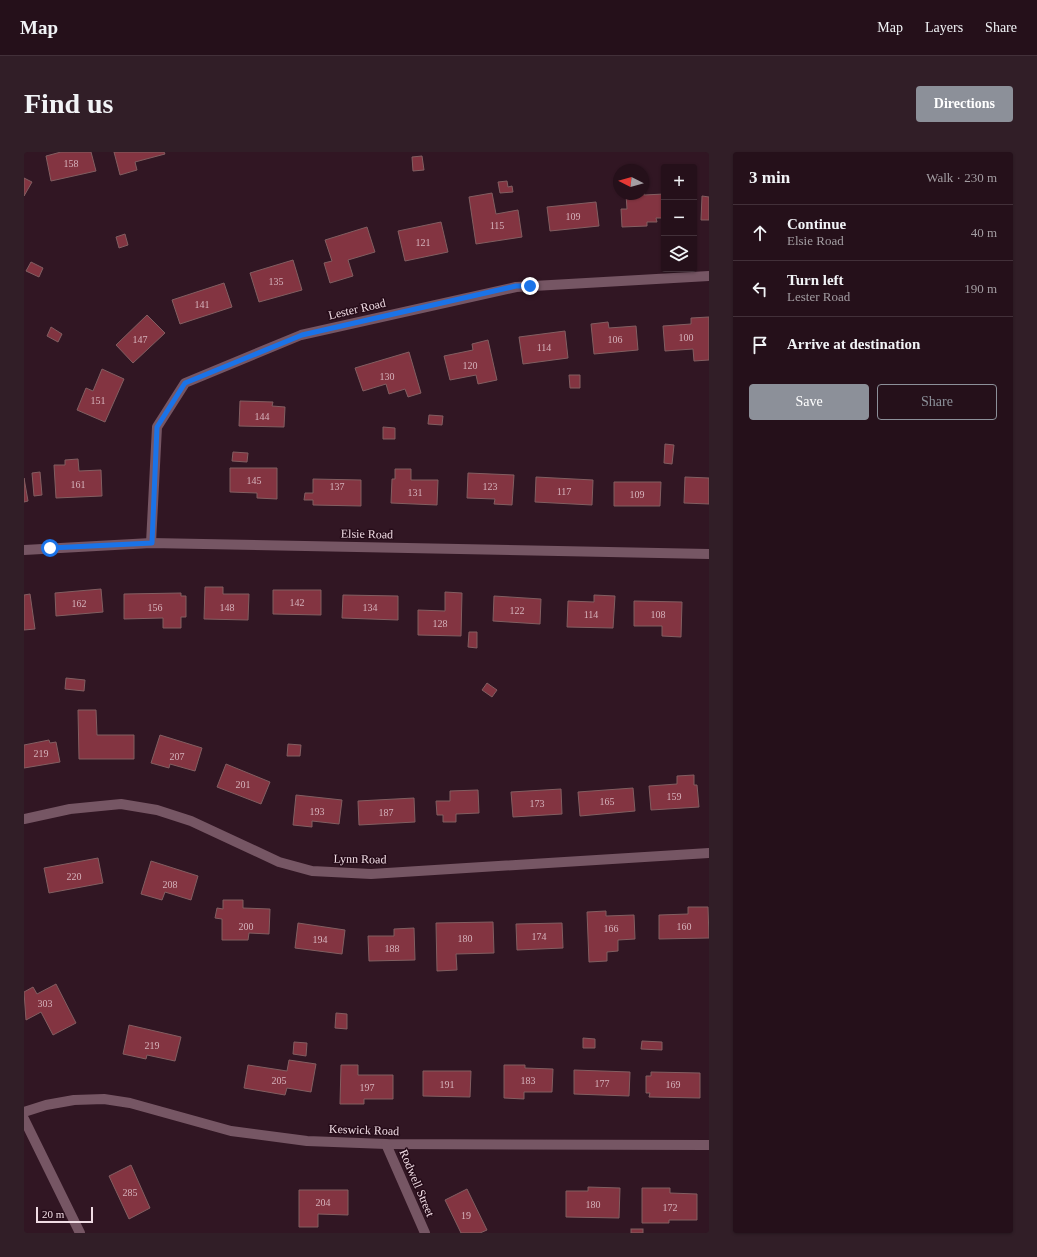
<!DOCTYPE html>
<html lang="en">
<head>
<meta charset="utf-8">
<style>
	:root { --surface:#25101a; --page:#311e27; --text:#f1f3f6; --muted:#a39da2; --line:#423039; --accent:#8c9099 }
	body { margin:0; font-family:"Times New Roman",serif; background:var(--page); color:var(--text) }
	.controls { position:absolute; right:12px; top:12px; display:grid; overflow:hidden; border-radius:4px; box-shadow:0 1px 3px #0004 }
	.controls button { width:36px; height:36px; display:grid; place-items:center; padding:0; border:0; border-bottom:1px solid var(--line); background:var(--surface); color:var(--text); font:20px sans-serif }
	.compass { position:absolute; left:589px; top:12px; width:36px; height:36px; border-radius:50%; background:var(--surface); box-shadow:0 1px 3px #0004; rotate:276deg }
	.scale { position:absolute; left:12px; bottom:10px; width:57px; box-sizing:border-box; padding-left:4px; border:2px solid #f0dce4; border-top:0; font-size:11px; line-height:14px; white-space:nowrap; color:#f0dce4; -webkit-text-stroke:3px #260c19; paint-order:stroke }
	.stop { position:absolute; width:12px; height:12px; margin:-9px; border:3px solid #1a73e8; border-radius:50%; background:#fff }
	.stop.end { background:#1a73e8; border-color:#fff; box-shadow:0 1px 4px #0008 }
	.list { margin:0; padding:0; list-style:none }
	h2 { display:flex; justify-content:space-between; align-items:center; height:52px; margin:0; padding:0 16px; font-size:17px }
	h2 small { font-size:13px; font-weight:400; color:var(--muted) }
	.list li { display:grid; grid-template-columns:26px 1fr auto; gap:12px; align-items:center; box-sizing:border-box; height:56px; padding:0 16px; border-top:1px solid var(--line) }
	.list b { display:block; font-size:15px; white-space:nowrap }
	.list p { margin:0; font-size:13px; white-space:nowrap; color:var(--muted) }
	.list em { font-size:13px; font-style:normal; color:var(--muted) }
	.actions { display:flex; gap:8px; padding:12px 16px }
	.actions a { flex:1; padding:9px 0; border:1px solid var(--accent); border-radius:4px; text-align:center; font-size:14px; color:var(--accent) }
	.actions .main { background:var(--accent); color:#fff }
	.icon { flex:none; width:22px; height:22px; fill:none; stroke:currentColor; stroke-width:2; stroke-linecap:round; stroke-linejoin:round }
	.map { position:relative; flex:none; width:685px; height:1081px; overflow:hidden; border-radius:4px }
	header { display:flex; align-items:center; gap:24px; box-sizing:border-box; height:56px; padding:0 20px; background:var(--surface); border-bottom:1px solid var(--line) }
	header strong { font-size:19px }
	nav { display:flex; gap:22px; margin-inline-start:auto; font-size:14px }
	.intro { display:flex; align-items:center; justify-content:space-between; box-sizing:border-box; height:96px; padding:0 24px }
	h1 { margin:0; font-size:28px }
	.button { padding:10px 18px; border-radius:4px; background:var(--accent); color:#fff; font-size:14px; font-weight:700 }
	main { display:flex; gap:24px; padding:0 24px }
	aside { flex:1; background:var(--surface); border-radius:4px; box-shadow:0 1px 3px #0004 }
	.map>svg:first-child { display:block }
	.building { fill:#833441; stroke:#825e61 }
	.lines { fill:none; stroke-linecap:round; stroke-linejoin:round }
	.minor { stroke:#765664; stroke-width:10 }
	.tertiary { stroke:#765664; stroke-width:10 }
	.route { stroke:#1a73e8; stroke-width:5 }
	.labels { text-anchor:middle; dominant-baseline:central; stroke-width:3; stroke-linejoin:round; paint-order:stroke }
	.number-label { font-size:10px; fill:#d5b2bb }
	.street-label { font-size:12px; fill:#f0dce4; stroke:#260c19 }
</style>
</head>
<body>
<header>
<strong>Map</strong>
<nav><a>Map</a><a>Layers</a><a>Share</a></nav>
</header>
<div class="intro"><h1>Find us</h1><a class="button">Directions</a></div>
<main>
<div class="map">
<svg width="685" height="1081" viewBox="0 0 685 1081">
	<rect width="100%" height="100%" fill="#311623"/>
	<g class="building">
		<polygon points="37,0 67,0 72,19 27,29 22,4"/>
		<polygon points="90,0 140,0 141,2 111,10 113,18 96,23"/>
		<polygon points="398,4 400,18 389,19 388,5"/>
		<polygon points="0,26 8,30 0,44"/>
		<polygon points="483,29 484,35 488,34 489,40 476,41 474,30"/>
		<polygon points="619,32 620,43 640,42 640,66 632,66 633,70 623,70 623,74 598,75 597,57 603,57 602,42 619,42"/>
		<polygon points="468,41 472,62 494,58 498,85 452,92 445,45"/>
		<polygon points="678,44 685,45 685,68 677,68"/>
		<polygon points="572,50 575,74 526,79 523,55"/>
		<polygon points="417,70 424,100 381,109 374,79"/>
		<polygon points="343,75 351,100 324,108 329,124 306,131 300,111 308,109 301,88"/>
		<polygon points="101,82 104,93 95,96 92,85"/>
		<polygon points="269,108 278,138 235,150 226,121"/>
		<polygon points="7,110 19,116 15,125 2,119"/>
		<polygon points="200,131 208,155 156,172 148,148"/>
		<polygon points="123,163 141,181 109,211 92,193"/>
		<polygon points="685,165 685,208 670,209 669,197 641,199 639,174 667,172 667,166"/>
		<polygon points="584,170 585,176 612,174 614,198 570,202 567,172"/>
		<polygon points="27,175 38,182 34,190 23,184"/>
		<polygon points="541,179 544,206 499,212 495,185"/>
		<polygon points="464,188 473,228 454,232 452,223 426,228 420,204 449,198 448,192"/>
		<polygon points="385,200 397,241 384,245 381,237 365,242 362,232 339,239 331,216"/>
		<polygon points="78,217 100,227 81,270 53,258 62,236 69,239"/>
		<polygon points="545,223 556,223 556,236 546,236"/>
		<polygon points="216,249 249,250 248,254 261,255 260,275 215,274"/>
		<polygon points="405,263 419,264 418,273 404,272"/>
		<polygon points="359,275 371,276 371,287 359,287"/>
		<polygon points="641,292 650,293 648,312 640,311"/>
		<polygon points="209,300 224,301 223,310 208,309"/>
		<polygon points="54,307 55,319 77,318 78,344 32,346 30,313 41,313 41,308"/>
		<polygon points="206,316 253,316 253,347 233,346 233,341 206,340"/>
		<polygon points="371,317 387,317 387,328 414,328 413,353 367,351 368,327 371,327"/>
		<polygon points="16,320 18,343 10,344 8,321"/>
		<polygon points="444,321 490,323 488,353 470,352 471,347 443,346"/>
		<polygon points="512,325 569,328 568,353 511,350"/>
		<polygon points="661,325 685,326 685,352 660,351"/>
		<polygon points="0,326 4,349 0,350"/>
		<polygon points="289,327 337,328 337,354 289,353 289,348 280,348 281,341 289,341"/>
		<polygon points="590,330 637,330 636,354 590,354"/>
		<polygon points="181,435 199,435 199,442 225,442 224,468 180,467"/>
		<polygon points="77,437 79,460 32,464 31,441"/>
		<polygon points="249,438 297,438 297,463 249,462"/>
		<polygon points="421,440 438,441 437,484 394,483 394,458 421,459"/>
		<polygon points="157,441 157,444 162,444 162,465 157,465 157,476 139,476 139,466 100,467 100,442"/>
		<polygon points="6,442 11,477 0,478 0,443"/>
		<polygon points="319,443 374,444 374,468 318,466"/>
		<polygon points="570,443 591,444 589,476 543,475 544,449 570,450"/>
		<polygon points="470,444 517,447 516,472 469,469"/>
		<polygon points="610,449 658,450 657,485 638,484 638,474 610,474"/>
		<polygon points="445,480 453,480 453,496 444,495"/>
		<polygon points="42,526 61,528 60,539 41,537"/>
		<polygon points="463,531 473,538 468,545 458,538"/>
		<polygon points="54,558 72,558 73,583 110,583 110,607 55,607"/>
		<polygon points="136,583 178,596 171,619 146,612 145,616 127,611"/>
		<polygon points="25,588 26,591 32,590 36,610 0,616 0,593"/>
		<polygon points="264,592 277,593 276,604 263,604"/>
		<polygon points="202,612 246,630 237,652 193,635"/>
		<polygon points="670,623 670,633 673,633 675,655 627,658 625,634 653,632 653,624"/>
		<polygon points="609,636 611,659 556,664 554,640"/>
		<polygon points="537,637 538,662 489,665 487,640"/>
		<polygon points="454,638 455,661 432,662 432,670 419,670 419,663 413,663 412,649 426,649 426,639"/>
		<polygon points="272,643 318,648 315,672 288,669 288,675 269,673"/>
		<polygon points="390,646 391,670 335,673 334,649"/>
		<polygon points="74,706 79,731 25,741 20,716"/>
		<polygon points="127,709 174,724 167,748 141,740 138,748 117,742"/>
		<polygon points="199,748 219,748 219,756 246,757 245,782 225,781 224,788 198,788 198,767 191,766 193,756 199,757"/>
		<polygon points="664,755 684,755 685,786 635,787 635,763 664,762"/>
		<polygon points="582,759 582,764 610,763 611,787 594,788 594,799 583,800 583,809 565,810 563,760"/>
		<polygon points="469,770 470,801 432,802 433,818 413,819 412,771"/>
		<polygon points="274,771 321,778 318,802 271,796"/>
		<polygon points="538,771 539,796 493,798 492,772"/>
		<polygon points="390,776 391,808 345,809 344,784 370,784 370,777"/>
		<polygon points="32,832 52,871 29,883 17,860 2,868 0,840 9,835 13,842"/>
		<polygon points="312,861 323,862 323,877 311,876"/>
		<polygon points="105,873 157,885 151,909 123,903 122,907 99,902"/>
		<polygon points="559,886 571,887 571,896 559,896"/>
		<polygon points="618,889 638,890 638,898 617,897"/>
		<polygon points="270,890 283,891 282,904 269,902"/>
		<polygon points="265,908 292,912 287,940 263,936 261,943 220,936 224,913 263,919"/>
		<polygon points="317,913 334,913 334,923 369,923 369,947 340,947 340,952 316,952"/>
		<polygon points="480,913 501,913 501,916 529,917 528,940 500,940 500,947 480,946"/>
		<polygon points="550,918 606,920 605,944 550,942"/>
		<polygon points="399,919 447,919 446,945 399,944"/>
		<polygon points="627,920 676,921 676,946 625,945 626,941 622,941 622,924 627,924"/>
		<polygon points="107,1013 126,1056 105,1067 85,1024"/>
		<polygon points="564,1035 596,1036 595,1066 542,1065 542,1039 564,1039"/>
		<polygon points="618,1036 646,1036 646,1041 673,1042 673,1068 645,1068 645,1071 618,1071"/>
		<polygon points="443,1037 463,1078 456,1081 437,1081 421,1048"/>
		<polygon points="275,1038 324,1038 324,1063 294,1062 294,1075 275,1075"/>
		<rect x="607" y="1077" width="12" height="4"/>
	</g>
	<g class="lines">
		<g class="minor">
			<polyline points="127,391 133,275 161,231 277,183 492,135 685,124"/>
			<polyline points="0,398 127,391 685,402"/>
			<polyline points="0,667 46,657 97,652 133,658 167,669 255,710 288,719 347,722 685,701"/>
			<polyline points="0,960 22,953 50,948 80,947 106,951 207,979 283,989 362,992 685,993"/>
			<polyline points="362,992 401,1081"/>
		</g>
		<polyline class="tertiary" points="0,967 56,1081"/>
	</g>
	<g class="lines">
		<polyline class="route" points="26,396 128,391 133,275 161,231 278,183 492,134 506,134"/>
	</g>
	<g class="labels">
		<g class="number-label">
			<text x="47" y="11">158</text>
			<text x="549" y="64">109</text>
			<text x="473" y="73">115</text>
			<text x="399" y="90">121</text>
			<text x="252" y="129">135</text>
			<text x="178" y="152">141</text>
			<text x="662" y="185">100</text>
			<text x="116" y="187">147</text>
			<text x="591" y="187">106</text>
			<text x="520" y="195">114</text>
			<text x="446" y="213">120</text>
			<text x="363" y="224">130</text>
			<text x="74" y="248">151</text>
			<text x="238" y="264">144</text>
			<text x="230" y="328">145</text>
			<text x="54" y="332">161</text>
			<text x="313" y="334">137</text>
			<text x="466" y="334">123</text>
			<text x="540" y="339">117</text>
			<text x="391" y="340">131</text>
			<text x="613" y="342">109</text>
			<text x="273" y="450">142</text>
			<text x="55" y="451">162</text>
			<text x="131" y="455">156</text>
			<text x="203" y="455">148</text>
			<text x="346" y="455">134</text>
			<text x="493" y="458">122</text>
			<text x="567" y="462">114</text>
			<text x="634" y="462">108</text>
			<text x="416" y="471">128</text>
			<text x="17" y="601">219</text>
			<text x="153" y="604">207</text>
			<text x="219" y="632">201</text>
			<text x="650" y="644">159</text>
			<text x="583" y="649">165</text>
			<text x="513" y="651">173</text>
			<text x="293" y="659">193</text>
			<text x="362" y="660">187</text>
			<text x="50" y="724">220</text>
			<text x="146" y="732">208</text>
			<text x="222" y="774">200</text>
			<text x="660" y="774">160</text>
			<text x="587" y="776">166</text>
			<text x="515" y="784">174</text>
			<text x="441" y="786">180</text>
			<text x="296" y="787">194</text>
			<text x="368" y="796">188</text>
			<text x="21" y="851">303</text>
			<text x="128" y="893">219</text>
			<text x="255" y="928">205</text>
			<text x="504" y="928">183</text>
			<text x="578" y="931">177</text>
			<text x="423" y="932">191</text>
			<text x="649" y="932">169</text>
			<text x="343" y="935">197</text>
			<text x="106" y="1040">285</text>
			<text x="299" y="1050">204</text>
			<text x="569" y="1052">180</text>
			<text x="646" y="1055">172</text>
			<text x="442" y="1063">19</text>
		</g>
		<g class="street-label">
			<text transform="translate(333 157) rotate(-13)">Lester Road</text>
			<text transform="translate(343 382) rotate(1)">Elsie Road</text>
			<text transform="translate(336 707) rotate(1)">Lynn Road</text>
			<text transform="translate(340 978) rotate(2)">Keswick Road</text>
			<text transform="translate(393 1031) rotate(67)">Rodwell Street</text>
		</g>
	</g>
</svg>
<div class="controls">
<button>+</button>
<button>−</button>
<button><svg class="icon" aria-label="layers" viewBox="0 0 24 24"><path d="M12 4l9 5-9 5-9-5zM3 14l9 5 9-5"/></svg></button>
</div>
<svg class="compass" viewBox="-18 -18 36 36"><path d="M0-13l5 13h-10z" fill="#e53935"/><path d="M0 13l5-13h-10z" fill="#a39da2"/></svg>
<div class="scale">20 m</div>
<div class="stop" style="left:26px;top:396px"></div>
<div class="stop end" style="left:506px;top:134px"></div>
</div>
<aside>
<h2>3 min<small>Walk · 230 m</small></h2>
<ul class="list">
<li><svg class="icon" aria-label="ahead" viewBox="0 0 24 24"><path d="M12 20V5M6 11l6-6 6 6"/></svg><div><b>Continue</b><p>Elsie Road</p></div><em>40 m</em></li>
<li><svg class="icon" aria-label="left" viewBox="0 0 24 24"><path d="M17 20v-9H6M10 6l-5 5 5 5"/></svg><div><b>Turn left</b><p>Lester Road</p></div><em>190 m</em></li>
<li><svg class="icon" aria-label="arrive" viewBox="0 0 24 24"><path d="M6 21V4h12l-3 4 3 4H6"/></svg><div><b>Arrive at destination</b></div></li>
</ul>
<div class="actions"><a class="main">Save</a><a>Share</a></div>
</aside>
</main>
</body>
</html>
